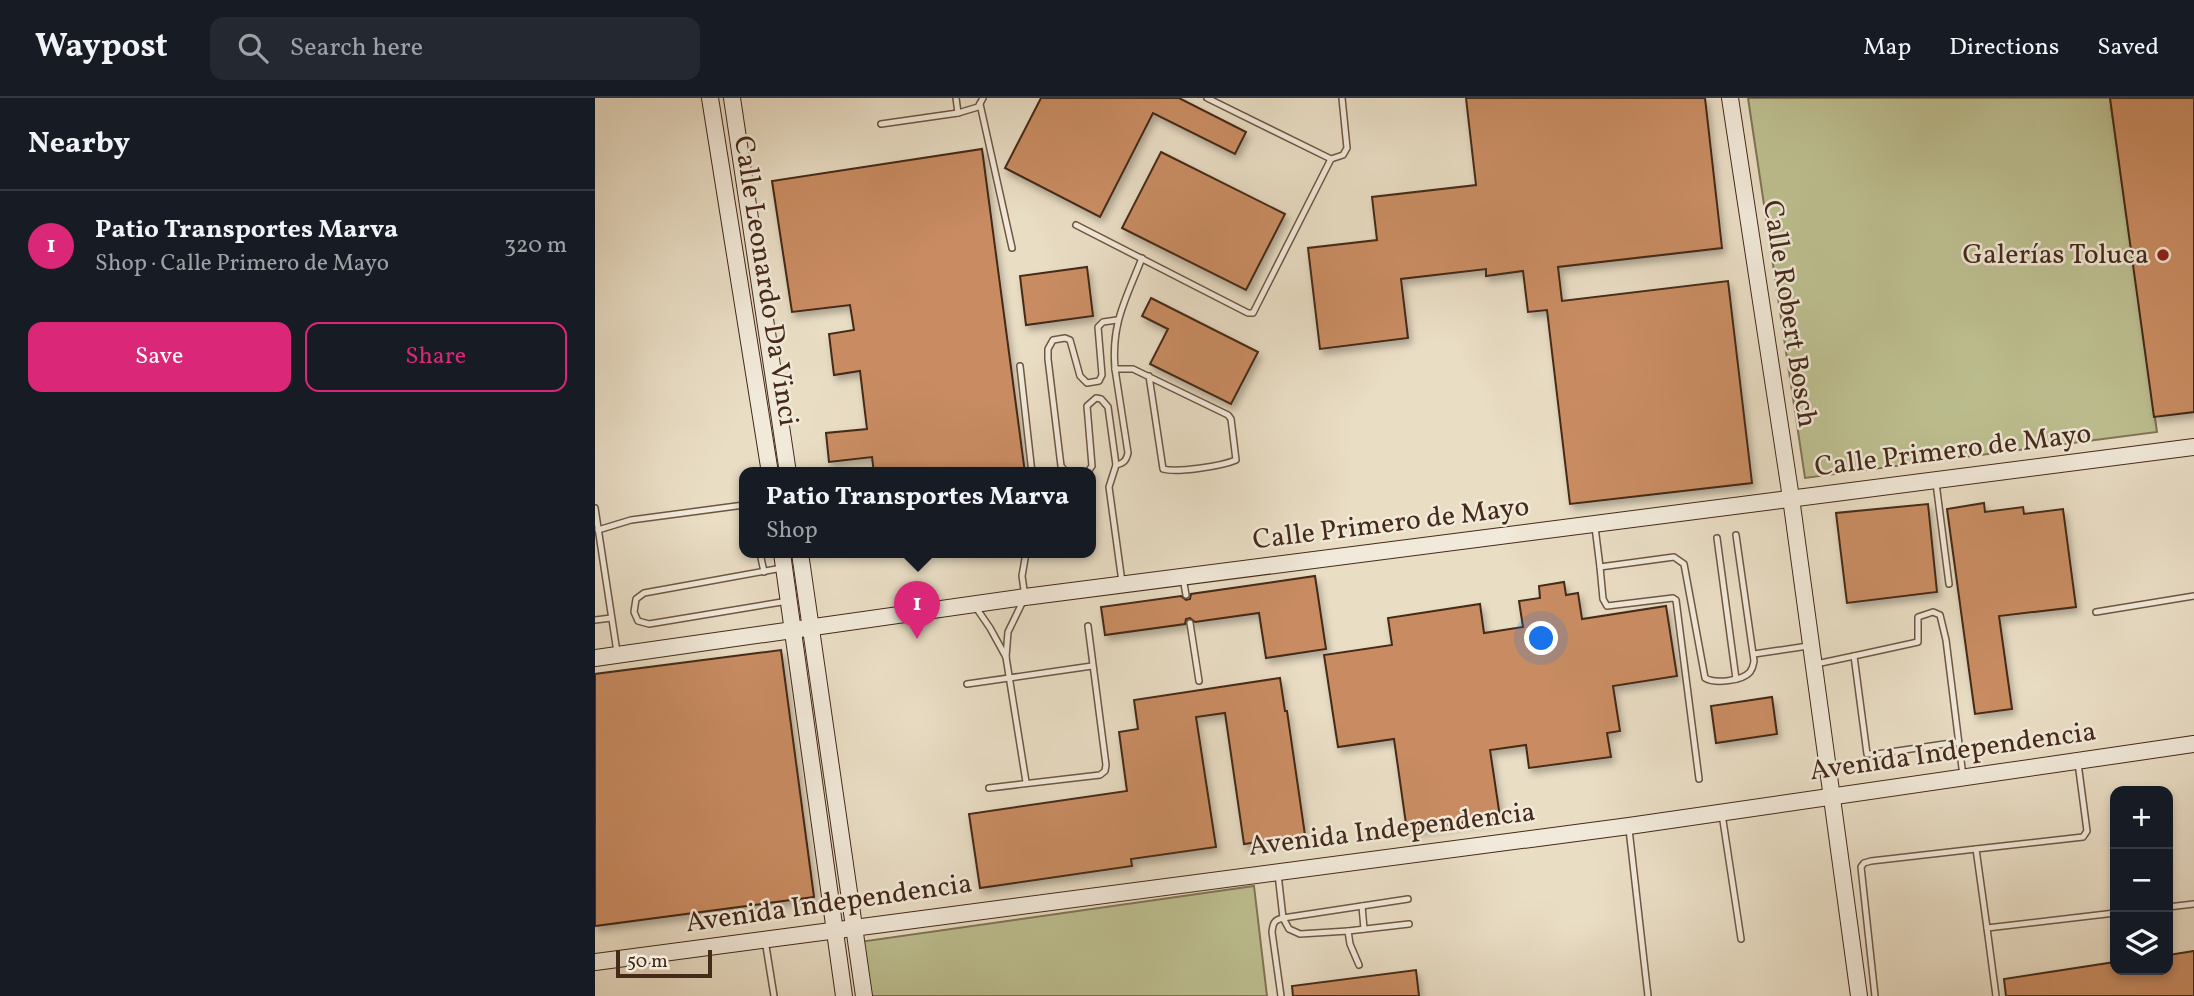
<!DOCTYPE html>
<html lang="en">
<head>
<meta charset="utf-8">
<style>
	:root { --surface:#171b24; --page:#242831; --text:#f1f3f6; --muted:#9ea1a6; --line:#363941; --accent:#db2777 }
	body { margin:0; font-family:Vollkorn,serif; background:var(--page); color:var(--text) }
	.controls { position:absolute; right:21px; bottom:21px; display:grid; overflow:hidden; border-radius:14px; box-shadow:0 4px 10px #0003 }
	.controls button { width:63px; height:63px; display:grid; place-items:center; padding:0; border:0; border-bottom:2px solid var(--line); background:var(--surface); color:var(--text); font:35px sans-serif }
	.scale { position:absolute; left:21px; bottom:18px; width:96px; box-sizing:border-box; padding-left:7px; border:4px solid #452919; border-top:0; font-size:19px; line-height:24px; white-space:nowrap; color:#452919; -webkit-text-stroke:5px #f1e9d9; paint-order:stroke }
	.you { position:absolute; left:947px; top:541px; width:24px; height:24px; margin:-18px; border:5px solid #fff; border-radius:50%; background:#1a73e8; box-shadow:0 0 0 10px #1a73e833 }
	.badge { display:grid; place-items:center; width:46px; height:46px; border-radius:50%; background:var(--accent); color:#fff; font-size:23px; font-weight:700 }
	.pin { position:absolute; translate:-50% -58px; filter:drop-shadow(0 2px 4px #0008) }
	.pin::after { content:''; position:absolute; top:37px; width:24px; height:21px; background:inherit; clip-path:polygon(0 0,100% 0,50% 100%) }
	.popup { position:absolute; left:144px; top:369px; width:357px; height:91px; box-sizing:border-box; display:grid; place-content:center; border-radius:14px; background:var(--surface); filter:drop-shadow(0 2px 5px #0005); font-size:23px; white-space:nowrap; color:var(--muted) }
	.popup b { font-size:26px; color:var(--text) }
	.popup::after { content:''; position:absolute; left:50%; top:100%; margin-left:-14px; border:14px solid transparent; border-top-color:var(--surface) }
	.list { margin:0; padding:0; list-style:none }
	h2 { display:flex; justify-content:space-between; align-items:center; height:91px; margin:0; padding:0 28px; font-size:30px }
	h2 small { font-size:23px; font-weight:400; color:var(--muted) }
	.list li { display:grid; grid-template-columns:46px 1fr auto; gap:21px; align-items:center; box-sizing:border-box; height:112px; padding:0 28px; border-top:2px solid var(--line) }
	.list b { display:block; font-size:26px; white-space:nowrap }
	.list p { margin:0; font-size:23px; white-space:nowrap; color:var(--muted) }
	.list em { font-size:23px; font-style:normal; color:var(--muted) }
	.actions { display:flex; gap:14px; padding:21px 28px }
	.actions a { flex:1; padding:16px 0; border:2px solid var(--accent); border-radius:14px; text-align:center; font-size:24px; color:var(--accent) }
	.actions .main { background:var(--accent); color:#fff }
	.icon { flex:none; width:38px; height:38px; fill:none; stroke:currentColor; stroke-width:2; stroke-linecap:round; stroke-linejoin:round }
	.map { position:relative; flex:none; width:1599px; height:898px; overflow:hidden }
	header { display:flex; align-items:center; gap:42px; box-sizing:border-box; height:98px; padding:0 35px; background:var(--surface); border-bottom:2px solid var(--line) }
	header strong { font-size:33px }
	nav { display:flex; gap:38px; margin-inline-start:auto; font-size:24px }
	.search { width:490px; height:63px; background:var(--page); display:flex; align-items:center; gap:18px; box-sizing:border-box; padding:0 24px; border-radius:14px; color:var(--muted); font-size:26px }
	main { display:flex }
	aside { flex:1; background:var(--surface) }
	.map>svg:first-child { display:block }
	.green { fill:#bdbf90; stroke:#817454; stroke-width:2 }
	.building { fill:#c98c62; stroke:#452919; stroke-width:2; filter:url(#shadow) }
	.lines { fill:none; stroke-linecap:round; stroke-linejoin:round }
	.service-casing { stroke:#6e5644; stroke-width:8 }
	.secondary-casing { stroke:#452919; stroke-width:18 }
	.service { stroke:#f1e9d9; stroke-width:5 }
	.secondary { stroke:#f1e9d9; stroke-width:16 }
	.poi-dot { fill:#8f2418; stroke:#f1e9d9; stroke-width:2.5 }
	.labels { text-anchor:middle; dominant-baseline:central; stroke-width:5; stroke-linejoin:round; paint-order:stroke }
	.poi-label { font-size:28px; fill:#452919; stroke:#f1e9d9; text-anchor:end }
	.street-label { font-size:28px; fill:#452919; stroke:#f1e9d9 }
</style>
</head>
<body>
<header>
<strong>Waypost</strong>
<div class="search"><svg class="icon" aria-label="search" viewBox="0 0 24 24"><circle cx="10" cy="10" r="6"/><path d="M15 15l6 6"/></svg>Search here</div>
<nav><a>Map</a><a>Directions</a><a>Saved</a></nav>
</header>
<main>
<aside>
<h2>Nearby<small></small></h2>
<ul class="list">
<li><span class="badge">1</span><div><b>Patio Transportes Marva</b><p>Shop · Calle Primero de Mayo</p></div><em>320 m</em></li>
</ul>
<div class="actions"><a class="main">Save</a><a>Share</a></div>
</aside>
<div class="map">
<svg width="1599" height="898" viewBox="0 0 1599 898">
	<defs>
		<filter id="shadow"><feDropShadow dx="3" dy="5" stdDeviation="3.5" flood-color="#0004"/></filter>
	</defs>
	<rect width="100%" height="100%" fill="#e9ddc4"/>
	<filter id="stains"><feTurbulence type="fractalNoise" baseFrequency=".00286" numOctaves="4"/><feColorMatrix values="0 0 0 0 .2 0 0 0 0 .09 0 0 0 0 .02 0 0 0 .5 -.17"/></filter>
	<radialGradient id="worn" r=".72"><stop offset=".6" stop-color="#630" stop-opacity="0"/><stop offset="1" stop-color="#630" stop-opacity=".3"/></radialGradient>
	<g class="green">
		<polygon points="1153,0 1515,0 1562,334 1210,380"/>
		<polygon points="659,788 672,898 271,898 264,844"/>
	</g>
	<g class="building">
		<polygon points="446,0 584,0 651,34 640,56 558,15 505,119 410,70"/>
		<polygon points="871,0 1110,0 1127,150 963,169 967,203 1133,183 1157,385 975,406 952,212 933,214 928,173 891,178 891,171 806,181 813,240 725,251 713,150 782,142 777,99 881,87"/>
		<polygon points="1515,0 1599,0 1599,314 1559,319"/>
		<polygon points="387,51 430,375 279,375 277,359 234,364 231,335 272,331 265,273 239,277 234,236 259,232 255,207 197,214 177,83"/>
		<polygon points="566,54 690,116 651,192 527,130"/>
		<polygon points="492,169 498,218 431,227 425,178"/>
		<polygon points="556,200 663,254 636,306 555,266 573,231 547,218"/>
		<polygon points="1389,405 1390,414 1428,409 1429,416 1468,411 1481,509 1404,518 1417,611 1380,616 1352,411"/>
		<polygon points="1333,406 1342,494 1252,505 1241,415"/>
		<polygon points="720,478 731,551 671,560 664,515 600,524 595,520 591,521 590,526 510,537 506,509 586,498 591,502 595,501 596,496"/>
		<polygon points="969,484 971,497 983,495 987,521 1071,508 1082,578 1018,588 1025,633 1012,635 1016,659 934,670 931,647 895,652 905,719 812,733 799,641 743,649 729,557 797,547 793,520 885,506 889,535 928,529 924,503 945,500 944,488"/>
		<polygon points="186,552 219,799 0,828 0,576"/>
		<polygon points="685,580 690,613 692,613 710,737 649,746 630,615 601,619 621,749 536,761 537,768 385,790 374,716 532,693 524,634 543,631 539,602"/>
		<polygon points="1177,599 1182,636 1121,645 1116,608"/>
		<polygon points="1599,853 1599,898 1411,898 1409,881 1520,864 1520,872 1573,872 1573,857"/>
		<polygon points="821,872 824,898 698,898 697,888"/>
	</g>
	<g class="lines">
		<g class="service-casing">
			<g id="service">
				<polyline points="612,0 736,61"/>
				<polyline points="385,6 417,150"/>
				<polyline points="363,15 383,9 388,0"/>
				<polyline points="286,26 363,15 361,0"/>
				<polyline points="481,127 653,215 658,215 736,61 748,57 752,50 747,0"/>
				<polyline points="425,268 437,375"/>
				<path d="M520 271C516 225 531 201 547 160"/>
				<polyline points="521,367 514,389 527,484"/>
				<polyline points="472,375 466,368 453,261 453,251 458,242 470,240 475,242 485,278 492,285 504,283 507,277 503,229 508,224 522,222"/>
				<path d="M492 375 497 368 492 308 501 300 506 301 513 309 521 367C529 365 531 363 533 355L520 271H538L633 317 636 321 641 362C627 368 582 375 568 371L554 278"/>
				<polyline points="1341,385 1354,486"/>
				<polyline points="0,410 22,554"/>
				<path d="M1000 429 1005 469 1079 459 1089 466 1110 580C1120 586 1147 583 1155 574 1158 570 1158 568 1159 563L1141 437"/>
				<polyline points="3,432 36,422 149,407"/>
				<polyline points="1122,440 1141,581"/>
				<polyline points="165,455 169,474"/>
				<polyline points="1005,469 1008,501 1012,508 1078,500 1081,502 1104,681"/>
				<polyline points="187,470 49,495 41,501 39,514 43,523 54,526 193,503"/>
				<polyline points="588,480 591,497"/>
				<polyline points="380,508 395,530 411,559"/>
				<polyline points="1501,514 1599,498"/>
				<polyline points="0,522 16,520"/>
				<polyline points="595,525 604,583"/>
				<polyline points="1159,556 1213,548"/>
				<polyline points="1221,566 1259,558"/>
				<polyline points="372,586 497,568"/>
				<polyline points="1363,644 1282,656 1272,656 1259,558 1323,544 1323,519 1338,514 1345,517 1351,542 1368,678"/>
				<polyline points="1483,665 1492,733 1488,739 1381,751 1392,830 1520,815"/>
				<polyline points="431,684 411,559 413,534 430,499 427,478 431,455"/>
				<polyline points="394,690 505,677 510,673 511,667 493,528"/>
				<polyline points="1127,716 1146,841"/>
				<polyline points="1034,731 1053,898"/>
				<polyline points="683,776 688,820 813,801"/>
				<polyline points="767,808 769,831"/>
				<polyline points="1573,809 1599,806"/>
				<polyline points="1392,830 1401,898"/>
				<polyline points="753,833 814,826"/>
				<polyline points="170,842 179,898"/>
				<path d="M686 898 677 834C678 825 679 822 688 820L694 831 705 836 753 833 755 846 764 867"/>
				<polyline points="1280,898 1266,769 1269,765 1276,763 1381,751"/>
			</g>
		</g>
		<g class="secondary-casing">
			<g id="secondary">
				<polyline points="115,0 175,375"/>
				<polyline points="137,0 193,375"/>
				<polyline points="1135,0 1196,400 1264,898"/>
				<polyline points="187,455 249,898"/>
				<polyline points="205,455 269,898"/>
				<polyline points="0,560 430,499 1599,349"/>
				<polyline points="0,864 1034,728 1599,646"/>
			</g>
		</g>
		<use href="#service" class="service"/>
		<use href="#secondary" class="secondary"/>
	</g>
	<circle class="poi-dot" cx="1568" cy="157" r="7"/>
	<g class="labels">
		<g class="poi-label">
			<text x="1554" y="157">Galerías Toluca</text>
		</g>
		<g class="street-label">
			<text transform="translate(170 183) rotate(81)">Calle Leonardo Da Vinci</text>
			<text transform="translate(1194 216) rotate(81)">Calle Robert Bosch</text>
			<text transform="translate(1358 353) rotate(-7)">Calle Primero de Mayo</text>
			<text transform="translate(796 426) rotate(-7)">Calle Primero de Mayo</text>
			<text transform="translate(1358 654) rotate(-8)">Avenida Independencia</text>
			<text transform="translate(797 732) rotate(-7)">Avenida Independencia</text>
			<text transform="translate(234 806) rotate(-8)">Avenida Independencia</text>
		</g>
	</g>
	<rect width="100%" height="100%" filter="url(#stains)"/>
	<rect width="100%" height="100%" fill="url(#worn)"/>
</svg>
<div class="controls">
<button>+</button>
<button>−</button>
<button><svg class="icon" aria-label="layers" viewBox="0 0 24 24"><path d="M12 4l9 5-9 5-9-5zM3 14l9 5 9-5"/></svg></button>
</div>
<div class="scale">50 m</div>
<div class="you"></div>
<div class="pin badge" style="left:322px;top:541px">1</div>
<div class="popup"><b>Patio Transportes Marva</b>Shop</div>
</div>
</main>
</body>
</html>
